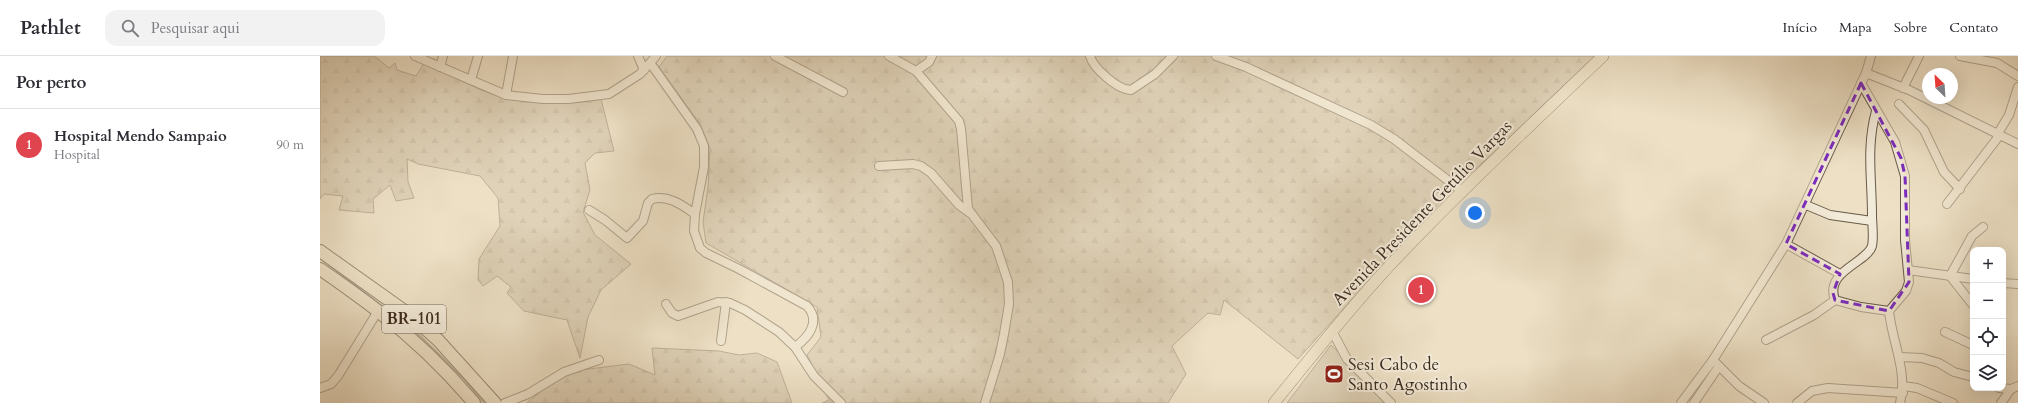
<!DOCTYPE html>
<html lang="pt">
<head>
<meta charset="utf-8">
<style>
	:root { --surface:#fff; --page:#f2f2f3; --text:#2b2b33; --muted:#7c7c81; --line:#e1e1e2; --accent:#8f2418 }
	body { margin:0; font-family:Cardo,serif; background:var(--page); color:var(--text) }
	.controls { position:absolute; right:12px; bottom:12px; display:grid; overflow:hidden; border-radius:8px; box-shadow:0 4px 16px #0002 }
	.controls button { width:36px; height:36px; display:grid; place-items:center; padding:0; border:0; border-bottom:1px solid var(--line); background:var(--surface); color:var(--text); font:20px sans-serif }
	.compass { position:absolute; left:1602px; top:12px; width:36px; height:36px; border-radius:50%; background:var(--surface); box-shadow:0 4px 16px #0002; rotate:335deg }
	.you { position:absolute; left:1155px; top:157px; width:14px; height:14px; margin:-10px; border:3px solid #fff; border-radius:50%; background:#1a73e8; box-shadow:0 0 0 6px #1a73e833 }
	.badge { display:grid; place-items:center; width:26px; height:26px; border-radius:50%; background:var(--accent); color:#fff; font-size:13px; font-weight:700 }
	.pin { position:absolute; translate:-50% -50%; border:2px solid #fff; box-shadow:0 1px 4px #0006 }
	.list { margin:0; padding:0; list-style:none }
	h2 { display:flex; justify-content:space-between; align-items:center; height:52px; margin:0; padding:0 16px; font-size:17px }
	h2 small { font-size:13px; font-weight:400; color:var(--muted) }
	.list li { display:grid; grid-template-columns:26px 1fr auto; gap:12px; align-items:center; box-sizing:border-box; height:72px; padding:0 16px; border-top:1px solid var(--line) }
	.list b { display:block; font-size:15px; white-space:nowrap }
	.list p { margin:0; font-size:13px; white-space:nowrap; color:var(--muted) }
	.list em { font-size:13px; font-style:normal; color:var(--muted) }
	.icon { flex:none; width:22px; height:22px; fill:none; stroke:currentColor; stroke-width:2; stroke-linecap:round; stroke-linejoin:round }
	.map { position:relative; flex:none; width:1698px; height:347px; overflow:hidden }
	header { display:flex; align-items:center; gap:24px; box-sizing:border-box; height:56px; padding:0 20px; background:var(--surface); border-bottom:1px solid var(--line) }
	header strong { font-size:19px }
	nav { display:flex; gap:22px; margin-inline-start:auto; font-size:14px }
	.search { width:280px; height:36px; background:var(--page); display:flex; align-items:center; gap:10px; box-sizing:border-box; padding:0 14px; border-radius:12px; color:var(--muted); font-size:15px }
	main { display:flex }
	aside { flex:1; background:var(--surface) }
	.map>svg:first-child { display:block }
	.forest { fill:url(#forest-firs); stroke:#867664 }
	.park { fill:#cfc1a9; stroke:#867664 }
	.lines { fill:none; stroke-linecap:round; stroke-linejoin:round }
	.stream { stroke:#827361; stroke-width:2 }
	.minor-casing { stroke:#685949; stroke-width:10 }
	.major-casing { stroke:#3c2c20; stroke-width:12 }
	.highway-casing { stroke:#3c2c20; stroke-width:14 }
	.minor { stroke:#f3ebd9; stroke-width:8 }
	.major { stroke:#ede0c5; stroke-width:11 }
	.highway { stroke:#ede0c5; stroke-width:12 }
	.marked { fill:none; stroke:#7b2cbf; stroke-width:3; stroke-dasharray:8 5; stroke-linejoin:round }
	.labels { text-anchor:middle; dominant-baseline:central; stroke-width:4; stroke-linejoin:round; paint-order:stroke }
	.shield { fill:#f3ebd9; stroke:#736558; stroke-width:1 }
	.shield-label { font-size:16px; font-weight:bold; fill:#3c2c20 }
	.street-label { font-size:17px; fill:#3c2c20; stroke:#f3ebd9 }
	.poi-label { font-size:17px; fill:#3c2c20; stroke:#f3ebd9; text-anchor:start }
</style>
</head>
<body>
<header>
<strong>Pathlet</strong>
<div class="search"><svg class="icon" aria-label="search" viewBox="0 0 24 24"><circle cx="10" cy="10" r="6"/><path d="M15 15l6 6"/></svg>Pesquisar aqui</div>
<nav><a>Início</a><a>Mapa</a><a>Sobre</a><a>Contato</a></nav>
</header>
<main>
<aside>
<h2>Por perto<small></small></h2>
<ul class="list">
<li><span class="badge" style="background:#e0444e">1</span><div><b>Hospital Mendo Sampaio</b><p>Hospital</p></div><em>90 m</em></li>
</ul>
</aside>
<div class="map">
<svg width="1698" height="347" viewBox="0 0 1698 347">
	<defs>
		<pattern id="forest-firs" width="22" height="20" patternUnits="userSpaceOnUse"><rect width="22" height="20" fill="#cfc1a9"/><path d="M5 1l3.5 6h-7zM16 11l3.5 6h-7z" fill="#b3a691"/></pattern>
	</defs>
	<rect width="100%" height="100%" fill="#ede0c5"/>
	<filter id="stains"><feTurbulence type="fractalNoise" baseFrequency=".005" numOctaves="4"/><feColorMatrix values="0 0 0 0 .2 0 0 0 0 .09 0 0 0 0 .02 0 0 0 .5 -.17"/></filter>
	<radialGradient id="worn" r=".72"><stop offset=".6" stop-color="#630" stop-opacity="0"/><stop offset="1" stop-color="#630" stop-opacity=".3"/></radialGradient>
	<g class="forest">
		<polygon points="0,0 54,0 69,12 75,7 77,14 96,20 104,7 161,34 184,42 225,46 261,46 281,43 294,95 275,97 265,107 270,134 263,156 275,179 311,208 281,234 268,261 260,302 247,264 204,255 187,237 191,231 177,220 163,230 158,224 159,203 180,170 178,142 160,120 98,108 87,103 88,126 94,142 76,145 70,129 53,143 54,157 19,154 23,140 4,138 0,143"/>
		<polygon points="347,0 1275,0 1170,100 1130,135 978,303 904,244 900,259 888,257 852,290 866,318 848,347 502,347 509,344 487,299 501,281 497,251 386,187 383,166 388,131 390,92 380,68 339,11"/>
		<polygon points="332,292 399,295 419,299 437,297 457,306 472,347 207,347 244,316 309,308 335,319"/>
	</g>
	<polygon class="park" points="1011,289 1070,347 967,347"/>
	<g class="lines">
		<polyline class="stream" points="0,202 97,277 144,323 164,347"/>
		<g class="minor-casing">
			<g id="minor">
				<polyline points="95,0 186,39 223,43 248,43 289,38 320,18 336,0"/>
				<polyline points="318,0 324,14"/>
				<polyline points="455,0 523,36"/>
				<polyline points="569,0 596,15 639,65 641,73 648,153 676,190 688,226 689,248 684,278 680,298 665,347"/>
				<path d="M770 0C773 12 798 34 811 34L835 18 853 0"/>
				<polyline points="896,0 926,11 1051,69 1074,83 1142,135"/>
				<polyline points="1640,0 1677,7 1698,20"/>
				<path d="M331 8 377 73 384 90V111L375 158 374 175 380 192 386 197 419 213 487 250C501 265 489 281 475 291"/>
				<polyline points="120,11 123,0"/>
				<polyline points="596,15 609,6 612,0"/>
				<polyline points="1546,17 1589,34 1698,88"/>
				<polyline points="151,24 158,0"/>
				<path d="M1541 27 1575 86 1585 120V184L1589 226 1586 235 1569 255C1572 286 1588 315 1580 347"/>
				<polyline points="1583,32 1599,0"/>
				<polyline points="186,39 193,0"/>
				<polyline points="1579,48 1604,74 1624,116 1640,133"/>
				<path d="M1556 55C1546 91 1552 123 1552 159 1552 168 1554 181 1552 190 1547 207 1504 215 1515 244L1541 251 1569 255"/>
				<polyline points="1677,79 1689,59 1698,31"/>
				<polyline points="559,110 593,108 601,110 611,117 639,149 650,157"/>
				<polyline points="1627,148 1679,80"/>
				<polyline points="1486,149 1510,159 1552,165"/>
				<path d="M269 154 285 164 307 182 323 165 328 147 332 143C349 139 362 149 375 158"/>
				<polyline points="1466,188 1520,218"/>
				<polyline points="1588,214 1653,223"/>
				<polyline points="1683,227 1698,228"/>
				<polyline points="346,248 352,257 358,260 398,246 410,247 425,254 459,276 475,291 494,320 521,347"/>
				<polyline points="1653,249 1630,220 1652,180 1663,171"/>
				<polyline points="1012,275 1027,303 1071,347"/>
				<polyline points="1625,276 1653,289"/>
				<polyline points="1446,284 1494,259 1515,244"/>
				<polyline points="401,285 406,246"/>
				<polyline points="1580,301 1602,302 1619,307 1634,316 1653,321"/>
				<polyline points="1393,304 1419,330 1444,347"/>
				<polyline points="1583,330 1597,332 1633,347"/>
				<polyline points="0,332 11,328 18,320 58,255"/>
				<polyline points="1679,332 1691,333"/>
				<polyline points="185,347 208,338 244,316 279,304"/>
				<polyline points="1361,347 1393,304 1466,188 1546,17 1551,0"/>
				<polyline points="1374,347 1399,310"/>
				<polyline points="1477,347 1492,335 1508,332 1583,337"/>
				<polyline points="1681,347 1691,333 1698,330"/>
			</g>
		</g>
		<g class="major-casing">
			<path id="major" d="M954 347C992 300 1030 252 1071 208 1139 136 1212 68 1283 0"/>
		</g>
		<g class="highway-casing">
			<g id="highway">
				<polyline points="0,195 90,259 118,284 175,347"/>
				<path d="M0 213C20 227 40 241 59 256 94 283 126 314 154 347"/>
			</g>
		</g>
		<use href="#minor" class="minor"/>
		<use href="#major" class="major"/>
		<use href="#highway" class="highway"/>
	</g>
	<path d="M0 0H1698V347H0ZM1541 27 1581 102 1585 120 1589 226 1569 255 1515 244 1513 237 1520 218 1466 188Z" fill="#ede0c5" fill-opacity=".55" fill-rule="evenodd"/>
	<path class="marked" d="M1541 27 1581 102 1585 120 1589 226 1569 255 1515 244 1513 237 1520 218 1466 188Z"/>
	<defs>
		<g id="stadium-square" transform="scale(1)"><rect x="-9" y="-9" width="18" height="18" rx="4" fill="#8f2418" stroke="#f3ebd9"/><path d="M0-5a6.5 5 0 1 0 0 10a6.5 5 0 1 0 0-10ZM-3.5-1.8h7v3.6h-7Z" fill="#fff"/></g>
	</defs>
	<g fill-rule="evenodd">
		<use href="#stadium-square" x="1014" y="318"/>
	</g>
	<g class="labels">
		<rect class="shield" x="62" y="249" width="64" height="28" rx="3"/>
		<g class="shield-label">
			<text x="94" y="263">BR-101</text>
		</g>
		<g class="street-label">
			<text transform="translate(1102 157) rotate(-46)">Avenida Presidente Getúlio Vargas</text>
		</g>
		<g class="poi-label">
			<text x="1028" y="308">Sesi Cabo de<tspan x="1028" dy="20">Santo Agostinho</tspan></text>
		</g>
	</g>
	<rect width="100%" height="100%" filter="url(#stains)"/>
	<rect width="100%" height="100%" fill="url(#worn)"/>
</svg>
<div class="controls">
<button>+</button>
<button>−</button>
<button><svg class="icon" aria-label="locate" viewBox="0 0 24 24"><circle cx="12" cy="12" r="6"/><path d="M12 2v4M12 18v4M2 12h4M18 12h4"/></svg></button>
<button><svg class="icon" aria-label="layers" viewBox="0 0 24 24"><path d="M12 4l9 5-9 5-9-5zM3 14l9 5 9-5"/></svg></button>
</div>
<svg class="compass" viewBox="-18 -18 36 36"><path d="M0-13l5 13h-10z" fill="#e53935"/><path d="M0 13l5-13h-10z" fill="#7c7c81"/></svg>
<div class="you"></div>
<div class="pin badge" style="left:1101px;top:234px;background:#e0444e">1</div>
</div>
</main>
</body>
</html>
